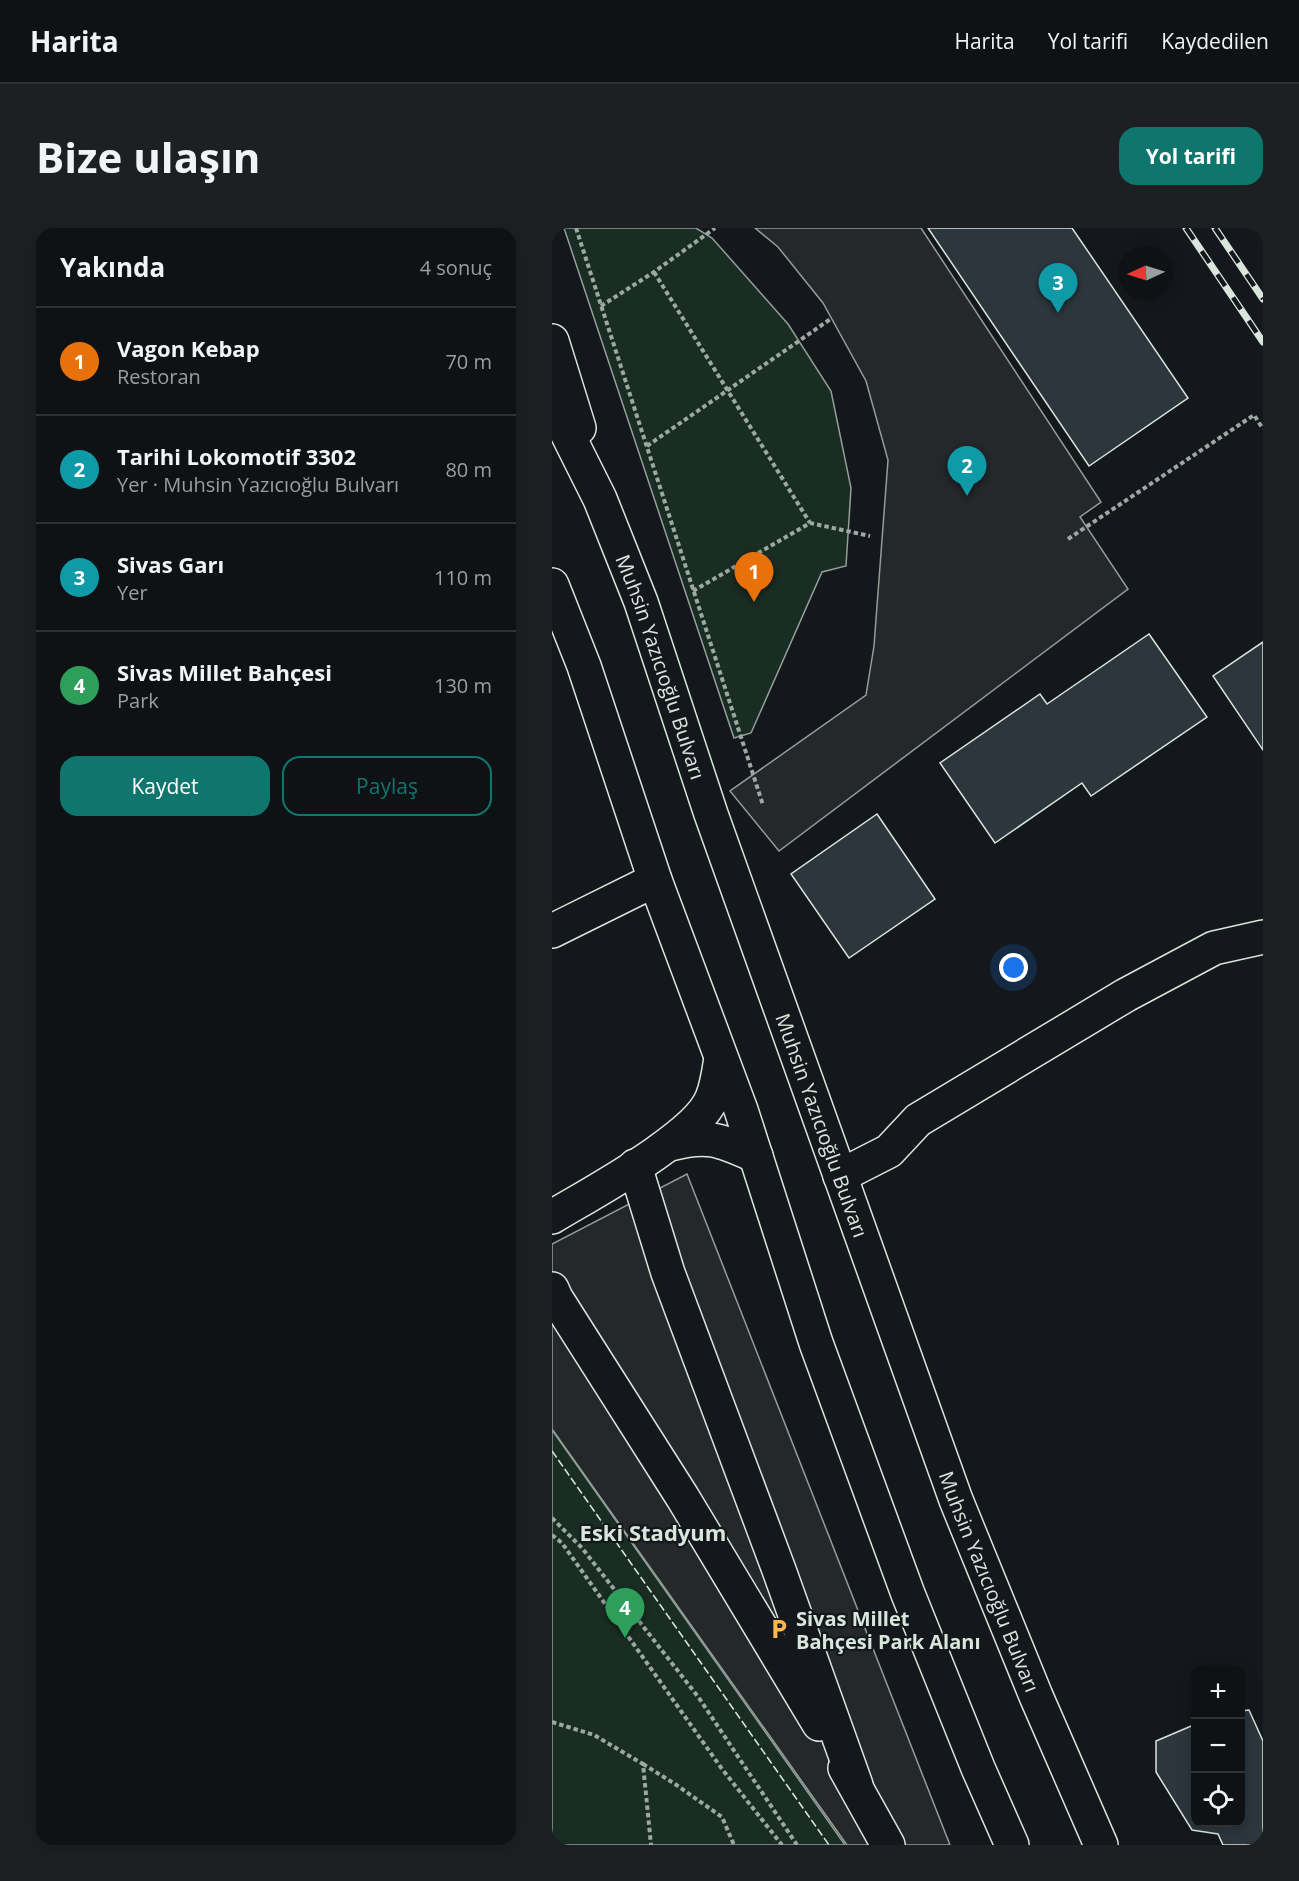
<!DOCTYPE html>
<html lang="tr">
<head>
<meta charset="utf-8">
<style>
	:root { --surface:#0f1215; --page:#1d2022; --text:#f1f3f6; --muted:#9b9ea0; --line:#2f3234; --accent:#0f766e }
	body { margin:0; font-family:"Open Sans",sans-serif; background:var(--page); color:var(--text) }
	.controls { position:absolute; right:18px; bottom:18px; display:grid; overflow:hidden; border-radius:12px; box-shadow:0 3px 15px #0003 }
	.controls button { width:54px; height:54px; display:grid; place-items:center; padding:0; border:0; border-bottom:2px solid var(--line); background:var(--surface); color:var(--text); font:30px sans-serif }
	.compass { position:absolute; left:567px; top:18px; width:54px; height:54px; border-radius:50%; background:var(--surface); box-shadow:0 3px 15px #0003; rotate:266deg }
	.you { position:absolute; left:462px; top:740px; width:21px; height:21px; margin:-15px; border:4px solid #fff; border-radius:50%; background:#1a73e8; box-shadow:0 0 0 9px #1a73e833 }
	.badge { display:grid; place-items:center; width:39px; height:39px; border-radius:50%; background:var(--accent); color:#fff; font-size:20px; font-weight:700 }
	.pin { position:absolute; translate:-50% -50px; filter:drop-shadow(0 2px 3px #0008) }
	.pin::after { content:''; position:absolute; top:32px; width:21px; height:18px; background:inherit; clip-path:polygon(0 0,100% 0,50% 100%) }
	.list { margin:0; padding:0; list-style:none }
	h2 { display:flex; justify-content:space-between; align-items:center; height:78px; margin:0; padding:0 24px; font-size:26px }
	h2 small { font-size:20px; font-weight:400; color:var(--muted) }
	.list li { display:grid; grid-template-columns:39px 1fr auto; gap:18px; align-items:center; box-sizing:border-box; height:108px; padding:0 24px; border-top:2px solid var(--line) }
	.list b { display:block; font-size:22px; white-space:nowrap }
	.list p { margin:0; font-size:20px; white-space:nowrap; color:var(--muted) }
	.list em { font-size:20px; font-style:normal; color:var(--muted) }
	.actions { display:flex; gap:12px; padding:18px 24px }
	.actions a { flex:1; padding:14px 0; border:2px solid var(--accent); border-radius:18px; text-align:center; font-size:21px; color:var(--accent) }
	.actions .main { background:var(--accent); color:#fff }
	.icon { flex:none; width:33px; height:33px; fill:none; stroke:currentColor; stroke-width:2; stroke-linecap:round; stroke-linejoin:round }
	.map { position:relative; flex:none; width:711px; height:1617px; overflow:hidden; border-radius:18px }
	header { display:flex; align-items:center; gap:36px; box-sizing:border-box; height:84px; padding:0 30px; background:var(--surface); border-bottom:2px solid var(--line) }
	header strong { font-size:28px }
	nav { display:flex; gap:33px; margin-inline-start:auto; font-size:21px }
	.intro { display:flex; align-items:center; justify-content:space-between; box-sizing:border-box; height:144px; padding:0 36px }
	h1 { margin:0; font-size:42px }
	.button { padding:15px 27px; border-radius:18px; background:var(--accent); color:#fff; font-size:21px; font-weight:700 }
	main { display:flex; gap:36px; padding:0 36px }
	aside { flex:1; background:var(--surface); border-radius:18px; box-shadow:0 3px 15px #0003 }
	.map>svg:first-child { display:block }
	.green { fill:#1a2d24; stroke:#939e99; stroke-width:1.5 }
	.parking { fill:#24282b; stroke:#939e99; stroke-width:1.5 }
	.building { fill:#2c363c; stroke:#d8e6dc; stroke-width:1.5 }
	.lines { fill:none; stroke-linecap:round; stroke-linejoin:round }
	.minor-casing { stroke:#d8e6dc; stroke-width:36 }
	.major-casing { stroke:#d8e6dc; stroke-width:36 }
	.path { stroke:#9da8a2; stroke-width:4; stroke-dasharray:4.5 3; stroke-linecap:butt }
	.minor { stroke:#14181c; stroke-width:33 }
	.major { stroke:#14181c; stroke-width:33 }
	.rail-casing { stroke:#d8e6dc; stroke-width:7 }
	.rail { stroke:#14181c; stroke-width:4.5; stroke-dasharray:14; stroke-linecap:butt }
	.fence { stroke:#d8e6dc; stroke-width:1.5; stroke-dasharray:8 3; stroke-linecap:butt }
	.labels { text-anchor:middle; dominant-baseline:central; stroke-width:4.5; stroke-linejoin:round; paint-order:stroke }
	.street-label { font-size:20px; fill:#d8e6dc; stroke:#14181c }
	.poi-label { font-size:20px; font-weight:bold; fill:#d8e6dc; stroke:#14181c; text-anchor:start }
	.quarter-label { font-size:22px; font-weight:bold; fill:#d8e6dc; stroke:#14181c }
</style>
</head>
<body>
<header>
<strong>Harita</strong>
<nav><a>Harita</a><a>Yol tarifi</a><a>Kaydedilen</a></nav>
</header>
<div class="intro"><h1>Bize ulaşın</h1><a class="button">Yol tarifi</a></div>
<main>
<aside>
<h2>Yakında<small>4 sonuç</small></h2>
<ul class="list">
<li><span class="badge" style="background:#e8710a">1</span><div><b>Vagon Kebap</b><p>Restoran</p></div><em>70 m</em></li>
<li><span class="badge" style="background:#0f9aa8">2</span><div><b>Tarihi Lokomotif 3302</b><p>Yer · Muhsin Yazıcıoğlu Bulvarı</p></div><em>80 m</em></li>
<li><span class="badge" style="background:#0f9aa8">3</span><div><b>Sivas Garı</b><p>Yer</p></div><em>110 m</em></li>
<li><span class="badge" style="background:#2e9e5b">4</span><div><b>Sivas Millet Bahçesi</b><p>Park</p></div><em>130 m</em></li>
</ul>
<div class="actions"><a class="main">Kaydet</a><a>Paylaş</a></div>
</aside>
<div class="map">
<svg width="711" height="1617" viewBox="0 0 711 1617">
	<rect width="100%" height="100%" fill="#14181c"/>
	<g class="green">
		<polygon points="12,0 144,0 160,10 236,96 279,163 299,260 294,338 270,344 199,505 182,510"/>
		<polygon points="0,1202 293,1617 0,1617"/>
	</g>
	<g class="parking">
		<polygon points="203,0 369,0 549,274 528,289 576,361 227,623 178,563 314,467 322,418 336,232 314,153 271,75 226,19"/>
		<polygon points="135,946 398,1617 295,1617 0,1201 0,1016"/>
	</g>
	<g class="building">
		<polygon points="376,0 520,0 636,170 537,238"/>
		<polygon points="597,406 655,489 539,568 530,555 443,615 388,535 488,466 495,476"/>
		<polygon points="711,414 711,522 661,448"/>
		<polygon points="325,586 383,671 297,730 239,646"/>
		<polygon points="697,1482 711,1513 711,1617 671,1617 666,1606 640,1602 604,1544 604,1513 644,1496 644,1594 688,1594 688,1483"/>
	</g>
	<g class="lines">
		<g class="minor-casing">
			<g id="minor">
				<polyline points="0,703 103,652"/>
				<path d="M118 916C157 906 168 912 204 928"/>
				<polyline points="83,938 116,1045 227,1342 304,1557"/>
				<polyline points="288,948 337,923 366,892 574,767 662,720 711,709"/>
				<path d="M0 989C38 966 145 909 160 870 165 858 167 843 169 830"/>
				<polyline points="0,1061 4,1070 131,1270 267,1496"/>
				<polyline points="293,1540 336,1617"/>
			</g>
		</g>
		<g class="major-casing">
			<g id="major">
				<polyline points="0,113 27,200"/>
				<path id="s1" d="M0 175 48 271 89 374 159 586 404 1272 484 1468 549 1617"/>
				<polyline points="0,357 32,438 103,652 189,882 264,1115 356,1366 426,1540 460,1617"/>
			</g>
		</g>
		<g class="path">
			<polyline points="24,0 211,577"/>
			<polyline points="102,44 258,295"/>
			<polyline points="49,78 102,44 163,0"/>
			<polyline points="95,218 280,90"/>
			<polyline points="516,311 702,187 711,201"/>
			<polyline points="141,363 258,295 318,308"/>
			<polyline points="0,1290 30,1320 147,1470 245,1617"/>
			<polyline points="0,1307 10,1315 170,1541 230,1617"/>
			<polyline points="0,1494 42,1507 91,1536 99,1617"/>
			<polyline points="91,1536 123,1556 170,1589 182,1617"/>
		</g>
		<use href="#minor" class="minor"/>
		<use href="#major" class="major"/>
		<g class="rail-casing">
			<g id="rail">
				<polyline points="634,0 711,114"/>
				<polyline points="663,0 711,71"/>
			</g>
		</g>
		<use href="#rail" class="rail"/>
		<polyline class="fence" points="0,1223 277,1617"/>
	</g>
	<defs>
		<g id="parking-bare" transform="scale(1.62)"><path d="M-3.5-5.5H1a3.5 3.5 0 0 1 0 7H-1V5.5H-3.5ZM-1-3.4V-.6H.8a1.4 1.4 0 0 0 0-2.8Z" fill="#ffb74d" stroke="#14181c" stroke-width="2.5" paint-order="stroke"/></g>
	</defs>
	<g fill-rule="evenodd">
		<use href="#parking-bare" x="227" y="1401"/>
	</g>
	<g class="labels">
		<g class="street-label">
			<text stroke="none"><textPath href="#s1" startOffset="286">Muhsin Yazıcıoğlu Bulvarı</textPath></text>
			<text stroke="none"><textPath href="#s1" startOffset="772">Muhsin Yazıcıoğlu Bulvarı</textPath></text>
			<text stroke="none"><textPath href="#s1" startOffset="1258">Muhsin Yazıcıoğlu Bulvarı</textPath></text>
		</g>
		<g class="poi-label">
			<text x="244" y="1390">Sivas Millet<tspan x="244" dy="23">Bahçesi Park Alanı</tspan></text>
		</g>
		<g class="quarter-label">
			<text x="101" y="1304">Eski Stadyum</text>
		</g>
	</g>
</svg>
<div class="controls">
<button>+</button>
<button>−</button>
<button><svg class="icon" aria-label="locate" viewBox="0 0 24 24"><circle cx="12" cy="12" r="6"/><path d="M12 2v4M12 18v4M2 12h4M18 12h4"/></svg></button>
</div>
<svg class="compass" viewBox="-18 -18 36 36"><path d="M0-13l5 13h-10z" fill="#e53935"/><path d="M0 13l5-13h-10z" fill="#9b9ea0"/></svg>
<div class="you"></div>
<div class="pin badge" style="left:202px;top:374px;background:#e8710a">1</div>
<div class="pin badge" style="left:415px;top:268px;background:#0f9aa8">2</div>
<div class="pin badge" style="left:506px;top:85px;background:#0f9aa8">3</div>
<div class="pin badge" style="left:73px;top:1410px;background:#2e9e5b">4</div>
</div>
</main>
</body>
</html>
